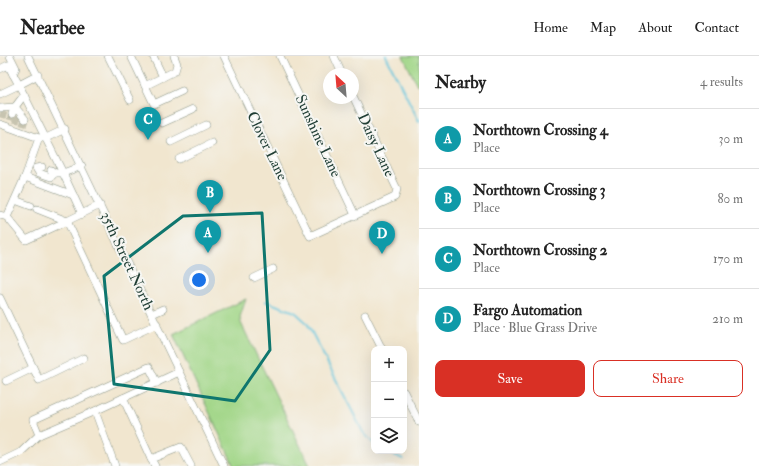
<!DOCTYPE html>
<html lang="en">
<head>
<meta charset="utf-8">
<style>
	:root { --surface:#fff; --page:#f6f6f6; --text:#222; --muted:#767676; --line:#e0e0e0; --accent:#d93025 }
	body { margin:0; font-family:"IM FELL Double Pica",serif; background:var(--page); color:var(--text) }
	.controls { position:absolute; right:12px; bottom:12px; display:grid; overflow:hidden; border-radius:8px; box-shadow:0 4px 16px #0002 }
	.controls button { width:36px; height:36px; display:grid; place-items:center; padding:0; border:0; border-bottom:1px solid var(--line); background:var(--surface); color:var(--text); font:20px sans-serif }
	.compass { position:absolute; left:323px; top:12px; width:36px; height:36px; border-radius:50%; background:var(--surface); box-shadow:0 4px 16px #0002; rotate:334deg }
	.you { position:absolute; left:199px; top:224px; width:14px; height:14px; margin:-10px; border:3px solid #fff; border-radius:50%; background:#1a73e8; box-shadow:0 0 0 6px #1a73e833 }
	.badge { display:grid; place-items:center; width:26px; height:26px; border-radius:50%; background:var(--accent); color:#fff; font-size:13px; font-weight:700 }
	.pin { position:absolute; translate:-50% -33px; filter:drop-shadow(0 1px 2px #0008) }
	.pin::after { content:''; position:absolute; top:21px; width:14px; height:12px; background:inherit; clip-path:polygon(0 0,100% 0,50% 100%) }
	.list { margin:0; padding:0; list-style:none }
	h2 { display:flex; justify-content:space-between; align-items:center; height:52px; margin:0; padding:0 16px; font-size:17px }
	h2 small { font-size:13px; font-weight:400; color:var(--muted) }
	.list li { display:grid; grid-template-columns:26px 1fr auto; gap:12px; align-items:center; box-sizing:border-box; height:60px; padding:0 16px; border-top:1px solid var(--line) }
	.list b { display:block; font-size:15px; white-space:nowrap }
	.list p { margin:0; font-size:13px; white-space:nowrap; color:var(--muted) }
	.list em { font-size:13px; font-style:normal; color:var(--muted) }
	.actions { display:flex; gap:8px; padding:12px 16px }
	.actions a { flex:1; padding:9px 0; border:1px solid var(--accent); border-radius:8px; text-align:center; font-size:14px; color:var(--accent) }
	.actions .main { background:var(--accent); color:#fff }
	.icon { flex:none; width:22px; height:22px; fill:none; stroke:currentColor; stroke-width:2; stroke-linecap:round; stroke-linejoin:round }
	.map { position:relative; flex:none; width:419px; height:410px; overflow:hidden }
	header { display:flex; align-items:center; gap:24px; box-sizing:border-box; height:56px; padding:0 20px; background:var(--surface); border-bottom:1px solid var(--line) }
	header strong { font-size:19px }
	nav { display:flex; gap:22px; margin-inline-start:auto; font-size:14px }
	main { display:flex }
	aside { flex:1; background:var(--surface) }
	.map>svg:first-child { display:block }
	.green { fill:#a1d687; stroke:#608a5e }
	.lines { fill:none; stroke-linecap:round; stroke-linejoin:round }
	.stream { stroke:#5dc3da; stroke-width:2 }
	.minor-tunnel { stroke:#c7c4b0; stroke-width:7; stroke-dasharray:7 3.5; stroke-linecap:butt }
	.minor-casing { stroke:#889282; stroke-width:8 }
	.minor { stroke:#fff; stroke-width:7 }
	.marked { fill:none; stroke:#0f766e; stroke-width:3; stroke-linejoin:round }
	.labels { text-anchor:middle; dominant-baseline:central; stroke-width:4; stroke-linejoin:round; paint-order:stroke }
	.street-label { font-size:15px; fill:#1f3d34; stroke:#f6f6f2 }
</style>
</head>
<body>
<header>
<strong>Nearbee</strong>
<nav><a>Home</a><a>Map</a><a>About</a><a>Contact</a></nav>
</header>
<main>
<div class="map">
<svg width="419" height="410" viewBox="0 0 419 410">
	<rect width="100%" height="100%" fill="#f6f6f2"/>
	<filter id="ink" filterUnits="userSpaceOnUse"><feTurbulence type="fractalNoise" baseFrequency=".025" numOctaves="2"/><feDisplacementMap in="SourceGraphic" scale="8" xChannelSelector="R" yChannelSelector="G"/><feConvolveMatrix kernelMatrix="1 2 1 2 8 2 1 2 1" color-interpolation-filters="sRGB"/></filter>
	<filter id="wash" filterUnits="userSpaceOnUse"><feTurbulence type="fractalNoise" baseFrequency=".012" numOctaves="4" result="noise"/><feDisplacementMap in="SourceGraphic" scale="16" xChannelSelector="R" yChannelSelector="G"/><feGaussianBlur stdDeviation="0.9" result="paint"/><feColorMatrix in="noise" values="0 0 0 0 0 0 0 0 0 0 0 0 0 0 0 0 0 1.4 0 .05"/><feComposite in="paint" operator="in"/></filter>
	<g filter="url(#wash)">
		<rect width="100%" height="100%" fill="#f1e6cf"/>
		<g class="green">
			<polygon points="403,0 419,0 419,28 417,29"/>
			<polygon points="246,243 240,261 241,267 310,410 234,410 173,278"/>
		</g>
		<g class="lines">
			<g class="stream">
				<polyline points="386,0 419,65"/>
				<polyline points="265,245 295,256 307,267 363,376 374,388"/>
				<polyline points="385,395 403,403"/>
			</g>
		</g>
	</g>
	<g filter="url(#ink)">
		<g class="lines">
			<g class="minor-tunnel">
				<polyline points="2,62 4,56"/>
				<polyline points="10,64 12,58"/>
				<polyline points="16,67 17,60"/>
				<polyline points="23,70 25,63"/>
			</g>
			<g class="minor-casing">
				<g id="minor">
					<polyline points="10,0 16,12 13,18"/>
					<polyline points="28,0 224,410"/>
					<polyline points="108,0 130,44"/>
					<polyline points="131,0 153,46"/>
					<polyline points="224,0 310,180 395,141 397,133 353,40"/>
					<polyline points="280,0 355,159"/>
					<polyline points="334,0 342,18"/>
					<polyline points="0,13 8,9 19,29 0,38"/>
					<polyline points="38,19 19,29 63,117 82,110"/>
					<polyline points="163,21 175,15 177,8 174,0"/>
					<polyline points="145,30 163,21 153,0"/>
					<polyline points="154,48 182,35"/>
					<polyline points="15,51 25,63"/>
					<polyline points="0,52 15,51 24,39"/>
					<polyline points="12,58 15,51"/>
					<polyline points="162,67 193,53"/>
					<polyline points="0,68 39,82 46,82 65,73"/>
					<polyline points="171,86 206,69"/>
					<polyline points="179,103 212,87"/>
					<polyline points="42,111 36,112 39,117 51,121 55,117"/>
					<polyline points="51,114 55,117 63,117 82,158"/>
					<polyline points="25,121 73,139"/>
					<polyline points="15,144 31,150"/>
					<polyline points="100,149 67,165 123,284 157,268"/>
					<polyline points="37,153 67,165"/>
					<polyline points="0,159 7,161 25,121 39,82"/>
					<polyline points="7,161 26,184 67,165"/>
					<polyline points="254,222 273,213"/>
					<polyline points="0,242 39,324 84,302"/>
					<polyline points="152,258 163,253"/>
					<polyline points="365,259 382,293"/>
					<polyline points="6,325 33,312"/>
					<polyline points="404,336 419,366"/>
					<polyline points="123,342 151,403"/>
					<polyline points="95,355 115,410"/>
					<polyline points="39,379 33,364 149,311 157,327"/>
					<polyline points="0,406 21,396 39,379 95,355 179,316"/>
					<polyline points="155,410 151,403 181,391 191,410"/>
				</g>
			</g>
			<use href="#minor" class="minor"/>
		</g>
	</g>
	<path class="marked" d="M262 157 270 294 235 345 114 328 104 220 183 160Z"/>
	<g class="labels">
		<g class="street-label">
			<text transform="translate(318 80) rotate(65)">Sunshine Lane</text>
			<text transform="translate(376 89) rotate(65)">Daisy Lane</text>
			<text transform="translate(267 90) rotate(64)">Clover Lane</text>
			<text transform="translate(127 205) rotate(65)">35th Street North</text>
		</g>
	</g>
</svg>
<div class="controls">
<button>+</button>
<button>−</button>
<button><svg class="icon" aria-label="layers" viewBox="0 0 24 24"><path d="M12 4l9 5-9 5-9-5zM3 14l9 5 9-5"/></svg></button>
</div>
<svg class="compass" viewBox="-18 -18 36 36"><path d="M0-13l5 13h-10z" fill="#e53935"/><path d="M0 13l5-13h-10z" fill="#767676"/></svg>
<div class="you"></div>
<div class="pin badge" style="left:208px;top:197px;background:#0f9aa8">A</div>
<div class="pin badge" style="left:210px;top:157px;background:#0f9aa8">B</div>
<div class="pin badge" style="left:148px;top:84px;background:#0f9aa8">C</div>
<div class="pin badge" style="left:382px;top:198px;background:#0f9aa8">D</div>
</div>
<aside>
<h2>Nearby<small>4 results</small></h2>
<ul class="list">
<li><span class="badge" style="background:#0f9aa8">A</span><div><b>Northtown Crossing 4</b><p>Place</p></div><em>30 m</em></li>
<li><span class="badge" style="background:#0f9aa8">B</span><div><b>Northtown Crossing 3</b><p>Place</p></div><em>80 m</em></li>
<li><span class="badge" style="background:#0f9aa8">C</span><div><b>Northtown Crossing 2</b><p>Place</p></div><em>170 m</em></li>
<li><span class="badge" style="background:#0f9aa8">D</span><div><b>Fargo Automation</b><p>Place · Blue Grass Drive</p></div><em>210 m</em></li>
</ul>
<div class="actions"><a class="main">Save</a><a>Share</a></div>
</aside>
</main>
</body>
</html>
